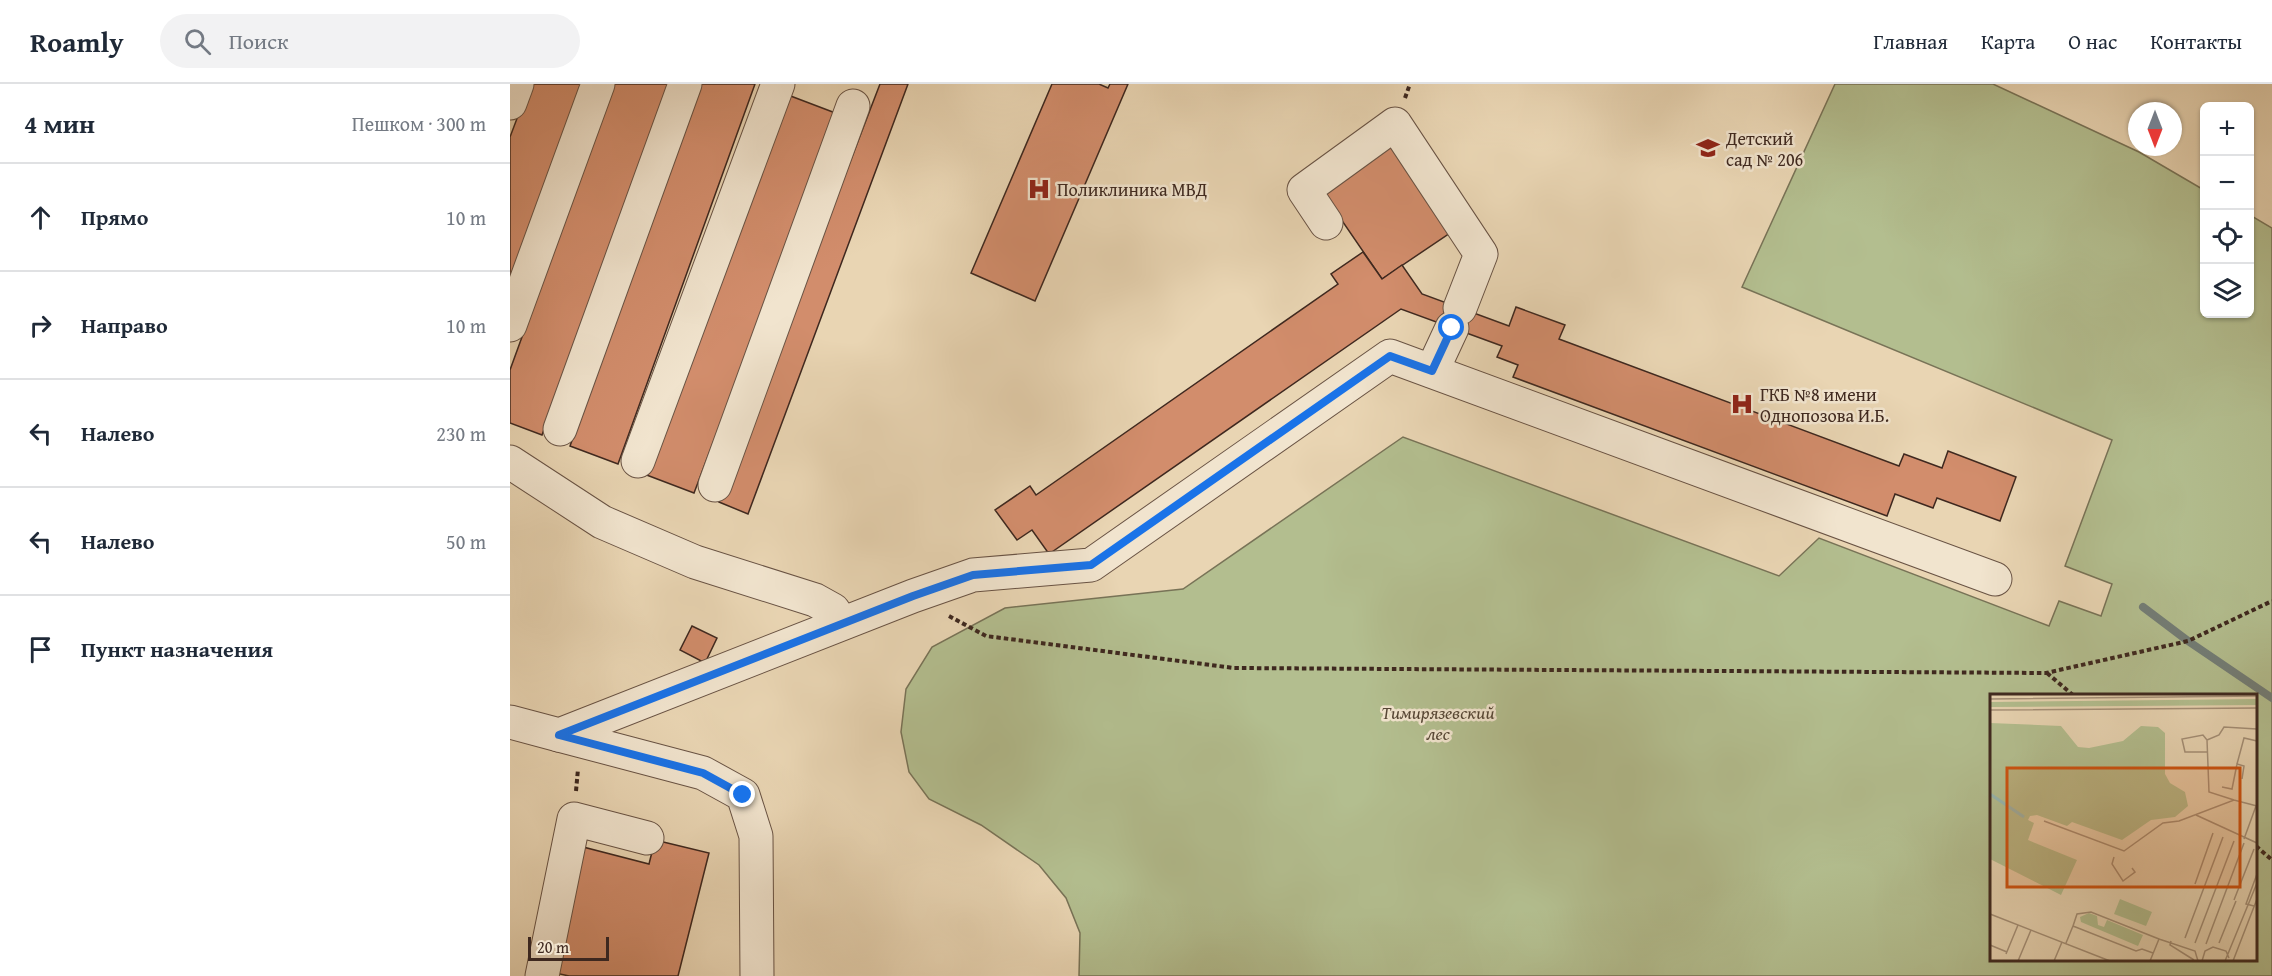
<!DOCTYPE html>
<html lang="ru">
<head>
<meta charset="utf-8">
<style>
	:root { --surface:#fff; --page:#f2f2f3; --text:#1f2937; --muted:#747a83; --line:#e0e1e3 }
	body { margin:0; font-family:"Gentium Book Plus",serif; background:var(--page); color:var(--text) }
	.controls { position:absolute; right:18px; top:18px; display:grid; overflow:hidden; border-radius:9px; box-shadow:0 2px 4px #0004 }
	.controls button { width:54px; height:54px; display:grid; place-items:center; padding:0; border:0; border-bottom:2px solid var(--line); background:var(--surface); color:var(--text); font:30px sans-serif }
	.compass { position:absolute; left:1618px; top:18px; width:54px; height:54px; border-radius:50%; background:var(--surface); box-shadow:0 2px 4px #0004; rotate:180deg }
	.scale { position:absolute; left:18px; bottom:15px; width:81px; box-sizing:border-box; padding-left:6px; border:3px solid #3e281f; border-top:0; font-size:16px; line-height:21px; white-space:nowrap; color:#3e281f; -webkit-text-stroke:4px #f1e4ce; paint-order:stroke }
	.stop { position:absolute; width:18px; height:18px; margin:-14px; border:4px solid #1a73e8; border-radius:50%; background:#fff }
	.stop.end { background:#1a73e8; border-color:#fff; box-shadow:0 2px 6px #0008 }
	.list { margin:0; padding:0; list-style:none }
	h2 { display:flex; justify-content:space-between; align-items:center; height:78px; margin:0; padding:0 24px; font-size:26px }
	h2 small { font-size:20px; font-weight:400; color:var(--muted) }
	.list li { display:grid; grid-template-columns:39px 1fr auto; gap:18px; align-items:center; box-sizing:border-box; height:108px; padding:0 24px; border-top:2px solid var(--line) }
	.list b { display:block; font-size:22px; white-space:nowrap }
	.list em { font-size:20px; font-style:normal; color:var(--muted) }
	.icon { flex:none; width:33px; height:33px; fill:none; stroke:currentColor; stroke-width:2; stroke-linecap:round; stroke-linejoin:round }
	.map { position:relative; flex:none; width:1762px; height:892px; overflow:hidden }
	header { display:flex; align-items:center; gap:36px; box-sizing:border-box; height:84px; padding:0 30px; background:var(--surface); border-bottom:2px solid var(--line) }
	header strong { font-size:28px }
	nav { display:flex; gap:33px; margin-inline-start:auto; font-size:21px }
	.search { width:420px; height:54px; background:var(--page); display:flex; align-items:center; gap:15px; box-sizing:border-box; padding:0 21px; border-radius:33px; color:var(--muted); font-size:22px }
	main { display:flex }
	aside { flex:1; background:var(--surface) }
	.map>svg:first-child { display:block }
	.green { fill:#b3be8f; stroke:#787357; stroke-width:1.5; fill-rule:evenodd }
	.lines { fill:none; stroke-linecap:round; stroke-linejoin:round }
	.stream { stroke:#737e77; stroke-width:8 }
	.building { fill:#d28d6c; stroke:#3e281f; stroke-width:1.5 }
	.minor-casing { stroke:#695344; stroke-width:35 }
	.path { stroke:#3e281f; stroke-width:4; stroke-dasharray:4.5 3; stroke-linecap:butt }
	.minor { stroke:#f1e4ce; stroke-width:33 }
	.route { stroke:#1a73e8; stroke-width:8 }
	.labels { text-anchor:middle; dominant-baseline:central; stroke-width:5; stroke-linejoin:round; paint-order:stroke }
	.poi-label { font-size:18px; fill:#3e281f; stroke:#f1e4ce; text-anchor:start }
	.park-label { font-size:18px; font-style:italic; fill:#554635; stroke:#f1e4ce }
	.inset-river { fill:none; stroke:#97b8b1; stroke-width:3 }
	.inset-road { fill:none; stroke:#a59078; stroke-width:1.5 }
	.view { fill:#ce520f; fill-opacity:0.15; stroke:#ce520f; stroke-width:3 }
	.inset-edge { fill:none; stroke:#3e281f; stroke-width:3 }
</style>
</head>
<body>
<header>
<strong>Roamly</strong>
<div class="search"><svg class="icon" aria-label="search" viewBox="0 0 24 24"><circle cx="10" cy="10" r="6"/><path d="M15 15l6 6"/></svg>Поиск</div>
<nav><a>Главная</a><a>Карта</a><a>О нас</a><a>Контакты</a></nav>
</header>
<main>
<aside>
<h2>4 мин<small>Пешком · 300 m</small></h2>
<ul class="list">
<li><svg class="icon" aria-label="ahead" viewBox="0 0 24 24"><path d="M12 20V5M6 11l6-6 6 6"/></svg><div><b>Прямо</b></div><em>10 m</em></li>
<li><svg class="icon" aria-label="right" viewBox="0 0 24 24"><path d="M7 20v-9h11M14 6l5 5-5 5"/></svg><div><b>Направо</b></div><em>10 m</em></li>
<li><svg class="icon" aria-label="left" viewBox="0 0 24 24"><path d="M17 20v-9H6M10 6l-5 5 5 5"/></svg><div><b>Налево</b></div><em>230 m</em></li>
<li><svg class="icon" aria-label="left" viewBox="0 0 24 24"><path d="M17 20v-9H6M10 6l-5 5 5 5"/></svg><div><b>Налево</b></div><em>50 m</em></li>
<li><svg class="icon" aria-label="arrive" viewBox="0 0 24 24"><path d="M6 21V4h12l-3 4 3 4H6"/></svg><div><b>Пункт назначения</b></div></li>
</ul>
</aside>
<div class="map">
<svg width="1762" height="892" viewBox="0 0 1762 892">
	<rect width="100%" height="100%" fill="#e9d5b3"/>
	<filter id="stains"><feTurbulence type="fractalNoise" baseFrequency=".00333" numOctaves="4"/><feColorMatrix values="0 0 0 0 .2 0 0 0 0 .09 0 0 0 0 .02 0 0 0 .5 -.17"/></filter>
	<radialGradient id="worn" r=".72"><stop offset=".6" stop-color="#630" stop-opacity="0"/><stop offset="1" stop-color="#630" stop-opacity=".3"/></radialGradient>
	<path class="green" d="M1325 0H1483L1629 68 1694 106V230H1740V131L1762 144V892H569L570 849 556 814 529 781 471 741 419 715 399 688 391 648 396 605 422 563 495 524 673 505 893 353 1269 492 1309 454 1539 542 1549 517 1591 532 1602 500 1555 482 1602 356 1232 203ZM1482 612H1746V876H1482Z"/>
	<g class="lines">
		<polyline class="stream" points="1633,523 1678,557 1762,614"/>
	</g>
	<g class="building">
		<polygon points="20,0 74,0 0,194 0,53"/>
		<polygon points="104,0 159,0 32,351 0,339 0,286"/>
		<polygon points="191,0 245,0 108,380 60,362"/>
		<polygon points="370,0 398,0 238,430 209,418"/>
		<polygon points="542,0 589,0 598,4 600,0 618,0 525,217 461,189"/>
		<polygon points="278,11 328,30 184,409 134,390"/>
		<polygon points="879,60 940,149 872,195 811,106"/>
		<polygon points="853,168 872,195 892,181 912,210 999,242 1006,223 1055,241 1049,255 1389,382 1394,370 1432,384 1438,367 1506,393 1490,437 1427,414 1423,424 1385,410 1377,432 1003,293 1008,281 987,273 992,262 891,225 539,470 522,446 507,456 485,426 520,402 526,411 828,200 821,190"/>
		<polygon points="182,542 207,554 195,579 170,566"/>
		<polygon points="145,756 199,769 168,892 59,892 41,888 73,763 139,780"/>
	</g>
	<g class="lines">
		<g class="minor-casing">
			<g id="minor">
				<polyline points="0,19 7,0"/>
				<polyline points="816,139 794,106 885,40 971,170 950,224"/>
				<polyline points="0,241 88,0"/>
				<polyline points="922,287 942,244"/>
				<polyline points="50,345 175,0"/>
				<polyline points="128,377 268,0"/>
				<polyline points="0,378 92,438 185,478 305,516 323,526 332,539"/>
				<polyline points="205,401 343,22"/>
				<polyline points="0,638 49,651 403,512 463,491 581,481 880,272 1485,495"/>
				<polyline points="49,651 193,689 233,711 246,752 247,892"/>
				<polyline points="32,892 64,735 137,754"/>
			</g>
		</g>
		<g class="path">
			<polyline points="895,14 900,0"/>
			<polyline points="439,532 476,552 724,584 1536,589 1678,557 1762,517"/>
			<polyline points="1537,589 1564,612"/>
			<polyline points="66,707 68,685"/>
			<polyline points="1746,762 1762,776"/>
		</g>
		<use href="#minor" class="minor"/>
	</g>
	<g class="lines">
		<polyline class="route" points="233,711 193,689 49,651 403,512 463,491 581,481 880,272 922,287 942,244"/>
	</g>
	<defs>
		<g id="school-bare" transform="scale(1.8)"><path d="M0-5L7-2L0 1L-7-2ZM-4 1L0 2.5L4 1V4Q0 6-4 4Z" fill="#8f2418" stroke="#f1e4ce" stroke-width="2.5" paint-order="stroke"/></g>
		<g id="hospital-bare" transform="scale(1.8)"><path d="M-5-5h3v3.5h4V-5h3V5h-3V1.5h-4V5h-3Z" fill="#8f2418" stroke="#f1e4ce" stroke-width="2.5" paint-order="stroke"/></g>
	</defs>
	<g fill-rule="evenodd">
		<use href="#school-bare" x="1198" y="64"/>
		<use href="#hospital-bare" x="529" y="105"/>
		<use href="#hospital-bare" x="1232" y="320"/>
	</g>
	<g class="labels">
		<g class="poi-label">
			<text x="1216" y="54">Детский<tspan x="1216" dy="21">сад № 206</tspan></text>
			<text x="547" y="105">Поликлиника МВД</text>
			<text x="1250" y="310">ГКБ №8 имени<tspan x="1250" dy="21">Однопозова И.Б.</tspan></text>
		</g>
		<g class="park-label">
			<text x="928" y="628">Тимирязевский<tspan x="928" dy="21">лес</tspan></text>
		</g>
	</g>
	<g transform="translate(1480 610)">
		<rect width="267" height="267" fill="#e9d5b3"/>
		<path d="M267 5V11L0 13V8ZM0 29 71 32 88 53 99 54 133 47 151 32 168 33 175 39V80L180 89 195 98 198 112 185 123 161 126 132 146 82 128 77 132 47 121 40 122 38 126 44 129 38 146 87 166 71 201 0 165ZM130 205 162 218 156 232 124 220ZM99 219 107 222 108 231 114 233 117 226 153 241 148 252 91 228 90 223Z" fill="#b3be8f"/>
		<path class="inset-river" d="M0 100 34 123"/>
		<path class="inset-road" d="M0 5 267 2M0 16 267 14M217 46 229 41 234 33 267 35M217 58H195L192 45 213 41 217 46 219 98 244 106M252 85 254 72 247 70 254 44 267 47M232 93 242 95 247 70M206 121 267 149M54 127 134 157 173 129 189 127 244 106 267 112M254 145 266 112M124 163 122 170 133 187 145 178 142 174M205 190 223 139M244 206 264 155M264 212 256 210 267 180M0 220 120 267M83 232 87 220 101 218 169 245 160 267M195 244 233 143M169 245 205 257 208 267M181 247 180 251 204 266M76 249 83 232 146 257 152 255 163 259M205 249 244 147M229 249 246 207M216 250 254 149M0 251 17 258M16 260 28 231M28 267 41 236M64 267 72 248M212 267 215 257 223 253 236 257 239 264M235 267 267 189M243 267 267 205"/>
		<path class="view" d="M17 74H250V193H17Z"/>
		<rect width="267" height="267" class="inset-edge"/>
	</g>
	<rect width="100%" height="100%" filter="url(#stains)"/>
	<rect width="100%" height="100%" fill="url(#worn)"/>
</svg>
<div class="controls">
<button>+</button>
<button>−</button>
<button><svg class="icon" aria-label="locate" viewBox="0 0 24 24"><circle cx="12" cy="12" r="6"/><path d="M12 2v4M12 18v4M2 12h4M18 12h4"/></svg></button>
<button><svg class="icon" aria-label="layers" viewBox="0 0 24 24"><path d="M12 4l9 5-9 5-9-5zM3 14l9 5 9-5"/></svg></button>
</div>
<svg class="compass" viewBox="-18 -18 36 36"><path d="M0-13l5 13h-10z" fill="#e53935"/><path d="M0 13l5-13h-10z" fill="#747a83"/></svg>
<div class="scale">20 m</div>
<div class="stop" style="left:942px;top:244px"></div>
<div class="stop end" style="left:233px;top:711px"></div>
</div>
</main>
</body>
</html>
